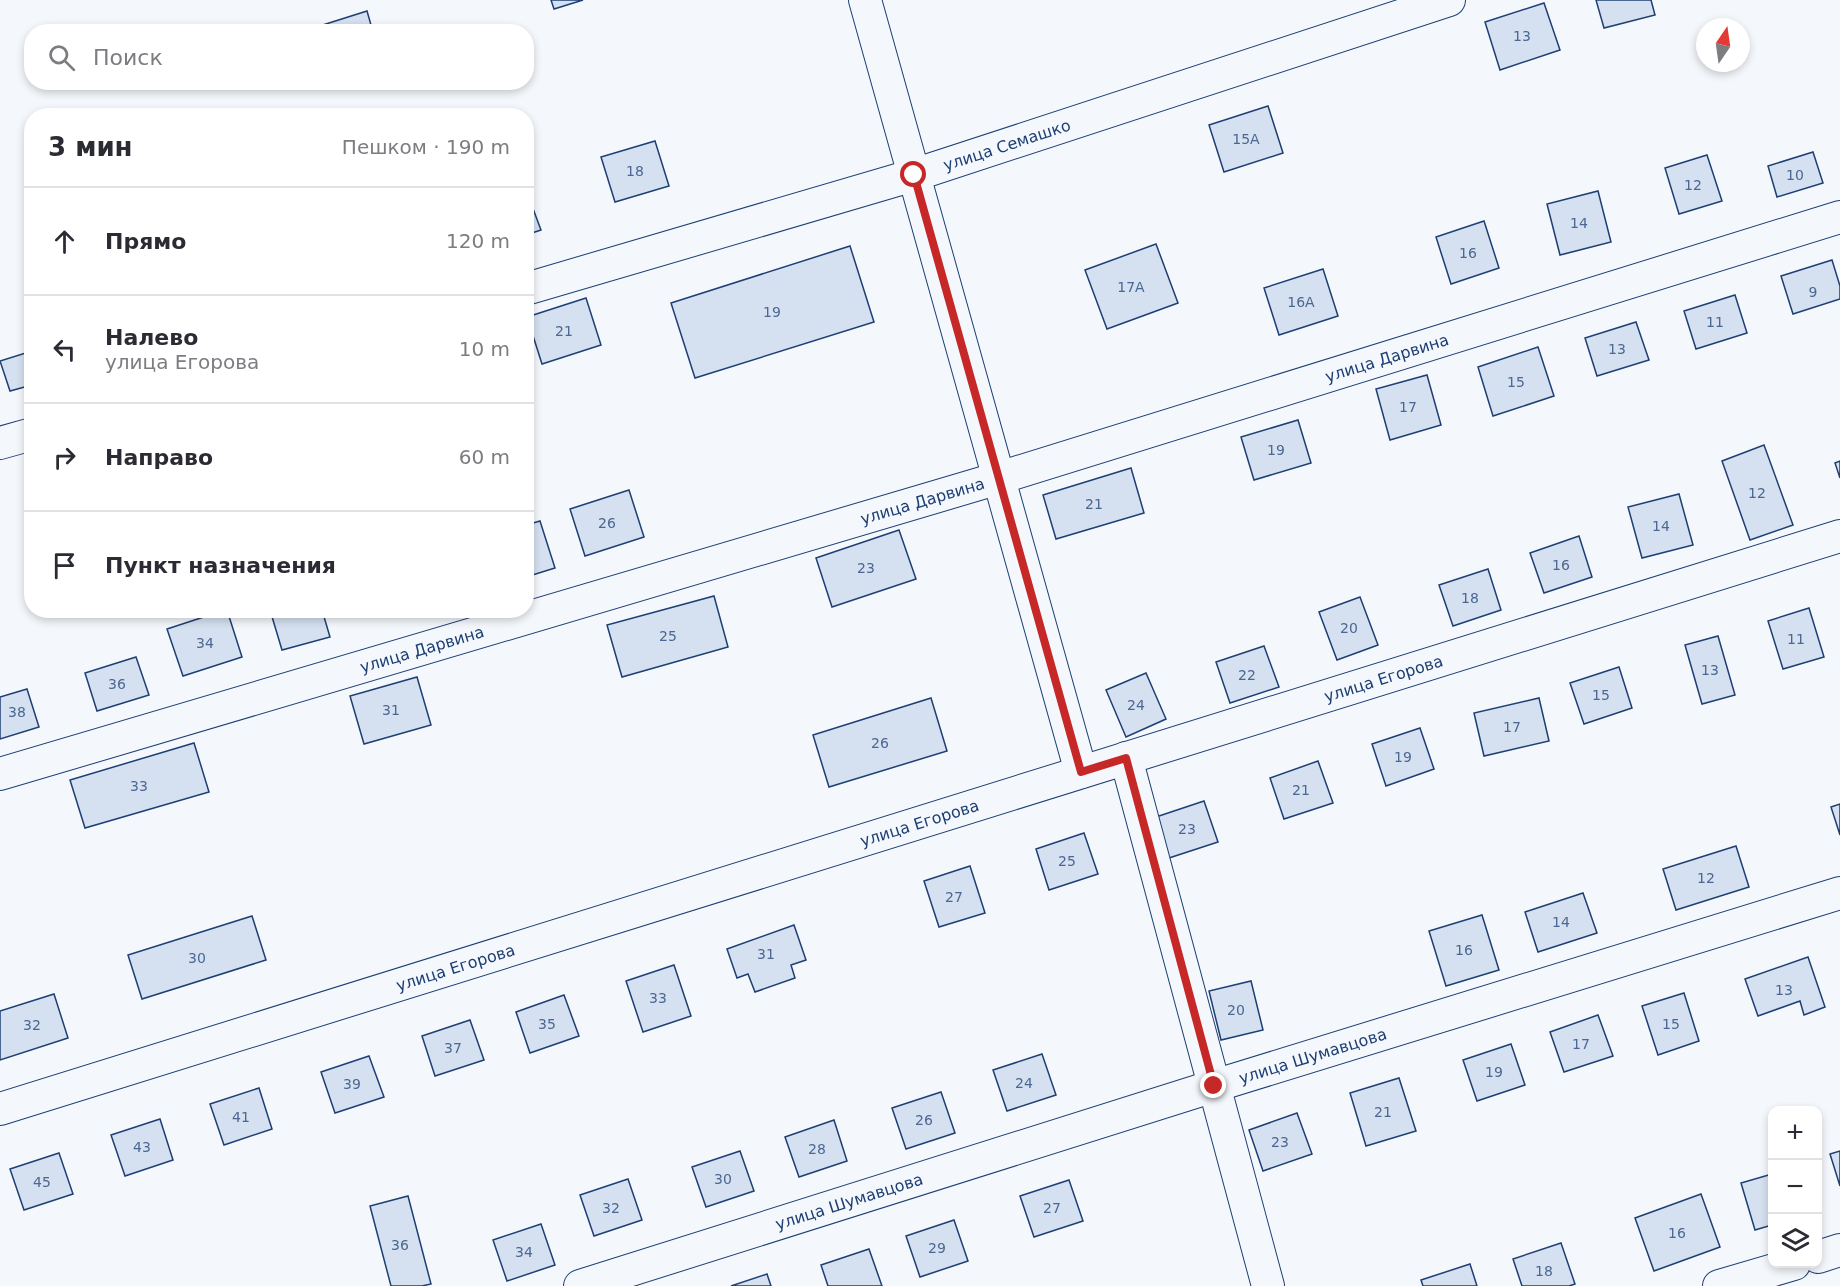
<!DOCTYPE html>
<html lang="ru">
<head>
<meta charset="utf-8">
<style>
	:root { --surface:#fff; --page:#f7f7f7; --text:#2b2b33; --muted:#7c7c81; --line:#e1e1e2 }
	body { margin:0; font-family:"DejaVu Sans",sans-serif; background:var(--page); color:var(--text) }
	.controls { position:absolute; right:18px; bottom:18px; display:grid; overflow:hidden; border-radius:12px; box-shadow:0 3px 9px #0003 }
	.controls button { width:54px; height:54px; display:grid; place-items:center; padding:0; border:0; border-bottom:2px solid var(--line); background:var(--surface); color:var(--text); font:30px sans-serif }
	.compass { position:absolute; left:1696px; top:18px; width:54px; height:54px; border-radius:50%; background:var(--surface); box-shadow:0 3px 9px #0003; rotate:13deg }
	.stop { position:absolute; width:18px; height:18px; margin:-14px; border:4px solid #c62828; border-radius:50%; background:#fff }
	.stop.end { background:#c62828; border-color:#fff; box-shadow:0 2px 6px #0008 }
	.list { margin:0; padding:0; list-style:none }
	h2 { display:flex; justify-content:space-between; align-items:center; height:78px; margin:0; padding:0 24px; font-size:26px }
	h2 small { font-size:20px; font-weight:400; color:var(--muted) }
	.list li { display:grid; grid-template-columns:39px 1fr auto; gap:18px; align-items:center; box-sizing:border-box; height:108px; padding:0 24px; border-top:2px solid var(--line) }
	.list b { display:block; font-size:22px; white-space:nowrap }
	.list p { margin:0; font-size:20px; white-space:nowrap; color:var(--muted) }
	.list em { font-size:20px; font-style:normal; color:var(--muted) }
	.icon { flex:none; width:33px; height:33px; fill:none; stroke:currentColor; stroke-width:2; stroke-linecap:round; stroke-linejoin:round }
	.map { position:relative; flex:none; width:1840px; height:1286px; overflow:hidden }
	.search { position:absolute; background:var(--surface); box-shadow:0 3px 9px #0003; left:24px; top:24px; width:510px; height:66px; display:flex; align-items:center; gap:15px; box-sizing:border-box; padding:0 21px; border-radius:24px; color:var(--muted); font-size:22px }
	.panel { position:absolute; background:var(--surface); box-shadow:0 3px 9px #0003; left:24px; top:108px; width:510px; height:510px; border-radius:24px }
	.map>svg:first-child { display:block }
	.building { fill:#d5e0f0; stroke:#1d3f73; stroke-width:1.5 }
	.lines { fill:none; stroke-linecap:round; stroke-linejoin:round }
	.minor-casing { stroke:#1d3f73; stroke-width:34 }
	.minor { stroke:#f4f7fb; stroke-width:32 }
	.route { stroke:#c62828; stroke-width:8 }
	.labels { text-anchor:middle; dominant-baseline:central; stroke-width:4.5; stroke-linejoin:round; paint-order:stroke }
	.number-label { font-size:14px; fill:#4b6792 }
	.street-label { font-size:16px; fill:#1d3f73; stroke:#f4f7fb }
</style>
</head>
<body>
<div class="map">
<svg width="1840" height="1286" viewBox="0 0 1840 1286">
	<rect width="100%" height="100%" fill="#f4f7fb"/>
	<g class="building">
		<polygon points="551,0 583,0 554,9"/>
		<polygon points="1596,0 1651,0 1655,15 1604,28"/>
		<polygon points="1544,3 1560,50 1500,70 1485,22"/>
		<polygon points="367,11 373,32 308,32 307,30"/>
		<polygon points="1268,106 1283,153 1224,172 1209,125"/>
		<polygon points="655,141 669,186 615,202 601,157"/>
		<polygon points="1813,152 1823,183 1777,197 1768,166"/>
		<polygon points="1707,155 1722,201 1679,214 1665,168"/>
		<polygon points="526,190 541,230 526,235"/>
		<polygon points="1598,191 1611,242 1560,255 1547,204"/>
		<polygon points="1484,221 1499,268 1451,284 1436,237"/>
		<polygon points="1156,244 1178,303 1107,329 1085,270"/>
		<polygon points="850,246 874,322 695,378 671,303"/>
		<polygon points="1832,260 1840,286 1840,299 1793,314 1781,276"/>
		<polygon points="1323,269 1338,316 1279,335 1264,288"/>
		<polygon points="1735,295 1747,333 1696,349 1684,311"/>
		<polygon points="586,298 601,345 542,364 527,317"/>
		<polygon points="1636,322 1649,360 1597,376 1585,338"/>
		<polygon points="1538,347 1554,396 1493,416 1478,367"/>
		<polygon points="32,351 32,385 10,391 0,361"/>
		<polygon points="1427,375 1441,425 1390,440 1376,389"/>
		<polygon points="1298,420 1311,463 1254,480 1241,437"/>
		<polygon points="1764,445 1793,525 1750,540 1722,461"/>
		<polygon points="1840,461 1840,478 1835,463"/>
		<polygon points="1131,468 1144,513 1056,539 1043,495"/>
		<polygon points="629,490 644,537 585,556 570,509"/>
		<polygon points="1679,494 1693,545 1642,558 1628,507"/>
		<polygon points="540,521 555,568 526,577 526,525"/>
		<polygon points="899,530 916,579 832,607 816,558"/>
		<polygon points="1579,536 1592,577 1544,593 1530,553"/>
		<polygon points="1488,569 1501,610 1453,626 1439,585"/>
		<polygon points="714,596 728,647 622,677 607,625"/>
		<polygon points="1360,597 1378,645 1337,660 1319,612"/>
		<polygon points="1809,608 1824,657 1783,669 1768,621"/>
		<polygon points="225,610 227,610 242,657 183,676 167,629"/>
		<polygon points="270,610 322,610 330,637 282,650"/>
		<polygon points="1718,636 1735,695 1702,704 1685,645"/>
		<polygon points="1264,646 1279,687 1230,703 1216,662"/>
		<polygon points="136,657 149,695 97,711 85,673"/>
		<polygon points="1619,667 1632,708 1584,724 1570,683"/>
		<polygon points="1146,673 1166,719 1126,737 1106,690"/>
		<polygon points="417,677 431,725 364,744 350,696"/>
		<polygon points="27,689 39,727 0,739 0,697"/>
		<polygon points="931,698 947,751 829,787 813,735"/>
		<polygon points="1539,698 1549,741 1484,756 1474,713"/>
		<polygon points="1420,728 1434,769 1386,786 1372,744"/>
		<polygon points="194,743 209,792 85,828 70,780"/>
		<polygon points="1318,761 1333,803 1284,819 1270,778"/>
		<polygon points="1204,801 1218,842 1169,858 1156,817"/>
		<polygon points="1840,804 1840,835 1831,807"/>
		<polygon points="1084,833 1098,874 1049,890 1036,849"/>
		<polygon points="1736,846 1749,887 1676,910 1663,869"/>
		<polygon points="970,866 985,913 939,927 924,881"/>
		<polygon points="1583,893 1597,933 1538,952 1525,912"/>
		<polygon points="1482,915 1499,970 1446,986 1429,931"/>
		<polygon points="252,916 266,960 142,999 128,955"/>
		<polygon points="794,925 806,960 791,965 795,978 755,992 748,974 737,978 727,949"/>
		<polygon points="1808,957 1825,1007 1804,1015 1800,1001 1758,1016 1745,979"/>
		<polygon points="674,965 691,1016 643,1032 626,981"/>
		<polygon points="1251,981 1263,1030 1221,1040 1209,991"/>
		<polygon points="1684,993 1699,1041 1658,1055 1642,1006"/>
		<polygon points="54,994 68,1038 0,1060 0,1011"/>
		<polygon points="564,995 579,1036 530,1053 516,1012"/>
		<polygon points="1598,1015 1613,1056 1564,1072 1550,1032"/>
		<polygon points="470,1020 484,1060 435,1076 422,1036"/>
		<polygon points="1511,1044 1525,1085 1477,1101 1463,1060"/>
		<polygon points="1042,1054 1056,1095 1007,1111 993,1070"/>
		<polygon points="369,1056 384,1097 335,1113 321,1072"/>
		<polygon points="1399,1078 1416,1131 1366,1146 1350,1093"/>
		<polygon points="259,1088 272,1129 224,1145 210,1104"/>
		<polygon points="941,1092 955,1133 906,1149 892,1108"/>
		<polygon points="1297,1113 1312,1154 1263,1171 1249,1130"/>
		<polygon points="160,1119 173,1160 125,1176 111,1135"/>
		<polygon points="834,1120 847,1161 799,1177 785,1137"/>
		<polygon points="740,1151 754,1191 706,1207 692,1167"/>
		<polygon points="1840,1151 1840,1186 1830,1154"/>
		<polygon points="59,1153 73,1194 24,1210 10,1169"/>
		<polygon points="1772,1174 1772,1225 1755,1230 1741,1183"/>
		<polygon points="628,1179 642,1220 594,1236 580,1195"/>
		<polygon points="1069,1180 1083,1221 1034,1237 1020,1196"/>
		<polygon points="1701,1194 1720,1247 1654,1271 1635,1218"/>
		<polygon points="408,1196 431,1284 422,1286 391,1286 370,1206"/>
		<polygon points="954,1220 968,1261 920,1277 906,1236"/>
		<polygon points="541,1224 555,1265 507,1281 493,1240"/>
		<polygon points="1561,1243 1575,1284 1569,1286 1522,1286 1513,1259"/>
		<polygon points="869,1249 882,1286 828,1286 821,1265"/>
		<polygon points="1470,1264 1477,1286 1423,1286 1421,1280"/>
		<polygon points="767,1274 771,1286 731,1286"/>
	</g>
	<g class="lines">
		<g class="minor-casing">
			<g id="minor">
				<polyline points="865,0 1081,772"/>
				<path id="s1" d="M526 289 914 175 1449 0"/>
				<polyline points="0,443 32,434"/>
				<polyline points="1126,758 1268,1286"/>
				<path id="s2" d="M0 774 999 478 1840 217"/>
				<path id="s3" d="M0 1109 1840 536"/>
				<polyline points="1818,1257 1840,1250"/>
				<path id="s4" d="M580 1286 1214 1086 1840 893"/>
				<polyline points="1719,1286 1794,1264"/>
			</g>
		</g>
		<use href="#minor" class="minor"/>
	</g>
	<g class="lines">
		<polyline class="route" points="914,175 1081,772 1126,758 1214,1086"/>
	</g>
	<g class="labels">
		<g class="number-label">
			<text x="1522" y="36">13</text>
			<text x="1246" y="139">15А</text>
			<text x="635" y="171">18</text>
			<text x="1795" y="175">10</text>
			<text x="1693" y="185">12</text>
			<text x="1579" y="223">14</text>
			<text x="1468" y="253">16</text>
			<text x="1131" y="287">17А</text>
			<text x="1813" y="292">9</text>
			<text x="1301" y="302">16А</text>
			<text x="772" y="312">19</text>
			<text x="1715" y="322">11</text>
			<text x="564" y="331">21</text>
			<text x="1617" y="349">13</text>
			<text x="1516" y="382">15</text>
			<text x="1408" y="407">17</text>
			<text x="1276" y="450">19</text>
			<text x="1757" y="493">12</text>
			<text x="1094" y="504">21</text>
			<text x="607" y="523">26</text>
			<text x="1661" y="526">14</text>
			<text x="1561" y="565">16</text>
			<text x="866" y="568">23</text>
			<text x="1470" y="598">18</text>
			<text x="1349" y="628">20</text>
			<text x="668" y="636">25</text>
			<text x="1796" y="639">11</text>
			<text x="205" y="643">34</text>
			<text x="1710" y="670">13</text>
			<text x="1247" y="675">22</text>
			<text x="117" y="684">36</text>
			<text x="1601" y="695">15</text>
			<text x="1136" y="705">24</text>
			<text x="391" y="710">31</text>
			<text x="17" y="712">38</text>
			<text x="1512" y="727">17</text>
			<text x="880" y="743">26</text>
			<text x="1403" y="757">19</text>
			<text x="139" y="786">33</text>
			<text x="1301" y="790">21</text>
			<text x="1187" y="829">23</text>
			<text x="1067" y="861">25</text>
			<text x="1706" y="878">12</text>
			<text x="954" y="897">27</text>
			<text x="1561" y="922">14</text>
			<text x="1464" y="950">16</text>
			<text x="766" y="954">31</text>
			<text x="197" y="958">30</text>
			<text x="1784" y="990">13</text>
			<text x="658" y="998">33</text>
			<text x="1236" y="1010">20</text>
			<text x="547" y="1024">35</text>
			<text x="1671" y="1024">15</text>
			<text x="32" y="1025">32</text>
			<text x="1581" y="1044">17</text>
			<text x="453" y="1048">37</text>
			<text x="1494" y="1072">19</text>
			<text x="1024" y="1083">24</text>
			<text x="352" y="1084">39</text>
			<text x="1383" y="1112">21</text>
			<text x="241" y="1117">41</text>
			<text x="924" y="1120">26</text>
			<text x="1280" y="1142">23</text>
			<text x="142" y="1147">43</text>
			<text x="817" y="1149">28</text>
			<text x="723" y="1179">30</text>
			<text x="42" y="1182">45</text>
			<text x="611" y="1208">32</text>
			<text x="1052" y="1208">27</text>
			<text x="1677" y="1233">16</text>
			<text x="400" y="1245">36</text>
			<text x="937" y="1248">29</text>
			<text x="524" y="1252">34</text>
			<text x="1544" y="1271">18</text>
		</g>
		<g class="street-label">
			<text stroke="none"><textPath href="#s1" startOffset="502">улица Семашко</textPath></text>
			<text stroke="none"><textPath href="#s2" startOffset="1448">улица Дарвина</textPath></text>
			<text stroke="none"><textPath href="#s2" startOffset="962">улица Дарвина</textPath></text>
			<text stroke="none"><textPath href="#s2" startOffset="440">улица Дарвина</textPath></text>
			<text stroke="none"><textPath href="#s3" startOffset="1449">улица Егорова</textPath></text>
			<text stroke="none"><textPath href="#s3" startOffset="963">улица Егорова</textPath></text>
			<text stroke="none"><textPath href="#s3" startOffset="477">улица Егорова</textPath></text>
			<text stroke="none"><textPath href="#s4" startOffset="768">улица Шумавцова</textPath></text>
			<text stroke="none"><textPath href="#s4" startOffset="282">улица Шумавцова</textPath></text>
		</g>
	</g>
</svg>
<div class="controls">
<button>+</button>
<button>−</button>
<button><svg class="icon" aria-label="layers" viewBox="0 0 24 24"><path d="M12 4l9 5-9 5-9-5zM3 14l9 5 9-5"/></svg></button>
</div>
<svg class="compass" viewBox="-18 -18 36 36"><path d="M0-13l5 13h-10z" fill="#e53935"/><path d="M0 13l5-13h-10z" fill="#7c7c81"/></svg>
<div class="stop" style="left:914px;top:175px"></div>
<div class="stop end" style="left:1214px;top:1086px"></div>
<div class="search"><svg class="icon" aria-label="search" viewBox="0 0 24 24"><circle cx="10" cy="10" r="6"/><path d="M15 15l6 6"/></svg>Поиск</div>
<section class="panel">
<h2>3 мин<small>Пешком · 190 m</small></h2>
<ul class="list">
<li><svg class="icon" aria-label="ahead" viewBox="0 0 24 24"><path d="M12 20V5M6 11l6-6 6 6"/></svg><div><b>Прямо</b></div><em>120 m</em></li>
<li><svg class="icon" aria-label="left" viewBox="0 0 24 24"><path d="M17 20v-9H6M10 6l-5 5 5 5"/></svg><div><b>Налево</b><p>улица Егорова</p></div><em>10 m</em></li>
<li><svg class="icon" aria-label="right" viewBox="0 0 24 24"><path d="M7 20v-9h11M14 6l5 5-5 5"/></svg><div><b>Направо</b></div><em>60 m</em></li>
<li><svg class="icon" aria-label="arrive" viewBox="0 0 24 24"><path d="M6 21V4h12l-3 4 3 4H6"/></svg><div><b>Пункт назначения</b></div></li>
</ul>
</section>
</div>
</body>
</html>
